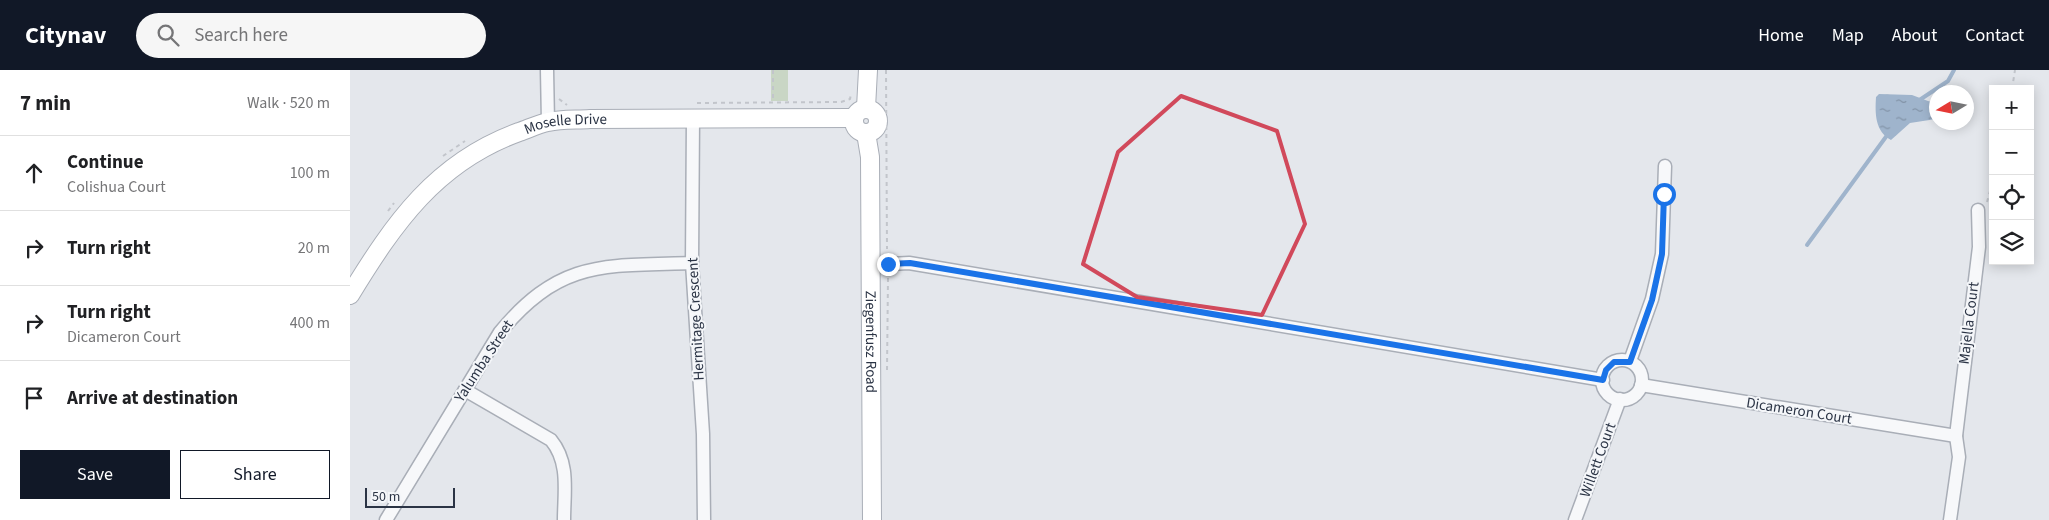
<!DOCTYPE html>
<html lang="en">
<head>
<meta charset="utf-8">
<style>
	:root { --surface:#fff; --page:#f6f6f6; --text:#202124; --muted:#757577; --line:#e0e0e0; --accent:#111827 }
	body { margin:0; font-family:"Source Sans 3",sans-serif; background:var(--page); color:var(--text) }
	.controls { position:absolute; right:15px; top:15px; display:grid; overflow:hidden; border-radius:0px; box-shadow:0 2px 12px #0003 }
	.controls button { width:45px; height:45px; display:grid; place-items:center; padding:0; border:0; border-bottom:1px solid var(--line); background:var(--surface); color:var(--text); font:25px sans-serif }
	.compass { position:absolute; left:1579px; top:15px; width:45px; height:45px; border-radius:50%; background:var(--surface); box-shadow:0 2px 12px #0003; rotate:260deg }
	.scale { position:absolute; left:15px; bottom:12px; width:90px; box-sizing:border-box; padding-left:5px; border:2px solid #2b3445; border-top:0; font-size:14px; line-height:18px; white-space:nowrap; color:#2b3445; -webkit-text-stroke:4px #f4f6f9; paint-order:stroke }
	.stop { position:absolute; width:15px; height:15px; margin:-11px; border:4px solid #1a73e8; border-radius:50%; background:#fff }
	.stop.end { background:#1a73e8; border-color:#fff; box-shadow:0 1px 5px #0008 }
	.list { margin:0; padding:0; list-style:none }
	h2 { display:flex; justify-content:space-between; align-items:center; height:65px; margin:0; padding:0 20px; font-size:21px }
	h2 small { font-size:16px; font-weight:400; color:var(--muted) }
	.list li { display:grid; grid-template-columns:32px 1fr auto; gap:15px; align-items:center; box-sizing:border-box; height:75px; padding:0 20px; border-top:1px solid var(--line) }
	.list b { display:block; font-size:19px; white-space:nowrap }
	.list p { margin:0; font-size:16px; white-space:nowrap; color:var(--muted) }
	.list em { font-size:16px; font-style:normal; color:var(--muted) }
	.actions { display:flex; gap:10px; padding:15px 20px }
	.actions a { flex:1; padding:11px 0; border:1px solid var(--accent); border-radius:0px; text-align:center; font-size:18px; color:var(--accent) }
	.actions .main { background:var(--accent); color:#fff }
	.icon { flex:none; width:28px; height:28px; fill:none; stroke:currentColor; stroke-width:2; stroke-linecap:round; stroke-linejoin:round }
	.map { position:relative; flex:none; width:1699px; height:450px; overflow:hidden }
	header { display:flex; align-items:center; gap:30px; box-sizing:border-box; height:70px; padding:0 25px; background:var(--accent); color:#fff }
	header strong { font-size:24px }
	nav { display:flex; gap:28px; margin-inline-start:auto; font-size:18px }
	.search { width:350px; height:45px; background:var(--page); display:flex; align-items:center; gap:12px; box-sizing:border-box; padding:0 18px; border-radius:28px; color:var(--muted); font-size:19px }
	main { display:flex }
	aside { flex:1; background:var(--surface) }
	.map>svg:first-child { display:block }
	.green { fill:#c9d6c5 }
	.water { fill:url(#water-ripples) }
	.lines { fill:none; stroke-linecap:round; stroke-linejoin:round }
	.stream { stroke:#9fb4cc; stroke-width:4 }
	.street-casing { stroke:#a9aeb7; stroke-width:15 }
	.secondary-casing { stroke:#a9aeb7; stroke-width:20 }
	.path { stroke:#c2c5cb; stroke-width:2; stroke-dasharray:4 4; stroke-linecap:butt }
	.street { stroke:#f7f8fa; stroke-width:12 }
	.secondary { stroke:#fff; stroke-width:18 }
	.route { stroke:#1a73e8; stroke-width:6 }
	.marked { fill:none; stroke:#d1495b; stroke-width:4; stroke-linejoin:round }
	.labels { text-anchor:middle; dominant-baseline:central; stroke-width:4; stroke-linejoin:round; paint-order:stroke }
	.street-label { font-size:15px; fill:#2b3445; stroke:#f4f6f9 }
</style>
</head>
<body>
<header>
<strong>Citynav</strong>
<div class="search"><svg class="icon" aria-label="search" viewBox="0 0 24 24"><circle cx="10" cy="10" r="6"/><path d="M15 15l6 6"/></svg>Search here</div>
<nav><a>Home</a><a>Map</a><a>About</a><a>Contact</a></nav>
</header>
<main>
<aside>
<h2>7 min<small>Walk · 520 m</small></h2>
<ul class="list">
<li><svg class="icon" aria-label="ahead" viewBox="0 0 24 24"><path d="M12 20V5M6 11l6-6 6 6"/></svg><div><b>Continue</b><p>Colishua Court</p></div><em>100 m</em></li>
<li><svg class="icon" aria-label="right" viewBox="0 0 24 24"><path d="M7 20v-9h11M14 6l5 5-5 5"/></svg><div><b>Turn right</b></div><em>20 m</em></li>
<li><svg class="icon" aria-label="right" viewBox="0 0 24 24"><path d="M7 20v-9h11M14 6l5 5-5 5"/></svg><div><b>Turn right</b><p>Dicameron Court</p></div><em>400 m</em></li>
<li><svg class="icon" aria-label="arrive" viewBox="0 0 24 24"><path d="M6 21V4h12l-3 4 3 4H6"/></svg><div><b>Arrive at destination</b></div></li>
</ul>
<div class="actions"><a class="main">Save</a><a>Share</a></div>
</aside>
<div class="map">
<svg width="1699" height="450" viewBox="0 0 1699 450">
	<defs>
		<pattern id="water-ripples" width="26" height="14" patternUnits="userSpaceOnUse" patternTransform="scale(1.25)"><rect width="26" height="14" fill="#9fb4cc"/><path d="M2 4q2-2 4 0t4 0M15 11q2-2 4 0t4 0" fill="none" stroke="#8293a7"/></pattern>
	</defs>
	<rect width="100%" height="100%" fill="#e4e7ec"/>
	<rect class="green" x="421" y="0" width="17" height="31"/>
	<path class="water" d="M1529 24 1562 25 1586 34V49L1560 53 1541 70C1525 61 1525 44 1526 27Z"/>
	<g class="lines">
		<g class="stream">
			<polyline points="1568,31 1598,11 1604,0"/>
			<polyline points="1457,175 1538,64"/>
		</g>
		<g class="street-casing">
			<g id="street">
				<polyline points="197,0 198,52"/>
				<polyline points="343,47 342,193 353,364 354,450"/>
				<polyline points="521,195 559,193 1253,310"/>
				<circle cx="1272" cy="310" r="20"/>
				<polyline points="1280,291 1302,229 1312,184 1315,96"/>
				<polyline points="1291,315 1606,366"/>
				<path d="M115 320 201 370C220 393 214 422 214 450"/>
				<path d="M36 450 150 262C211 189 254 196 342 193"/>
				<polyline points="1225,450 1270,329"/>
				<polyline points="1600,450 1609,387 1606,366 1629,177 1628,140"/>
			</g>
		</g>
		<g class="secondary-casing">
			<g id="secondary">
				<polyline points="516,38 518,0"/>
				<circle cx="516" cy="51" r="12"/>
				<path id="s1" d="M516 63 520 87 522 450"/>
				<path id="s2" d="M0 225C44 153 86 92 169 62 178 59 188 54 198 52 211 49 226 50 240 49L504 48"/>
			</g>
		</g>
		<g class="path">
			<polyline points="423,0 423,31"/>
			<polyline points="536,0 537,179"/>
			<polyline points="1662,19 1665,0"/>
			<polyline points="209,29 217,35"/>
			<polyline points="347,33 491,32 500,29 501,24"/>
			<polyline points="93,86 115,71"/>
			<polyline points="1637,132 1643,110"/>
			<polyline points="38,141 44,133"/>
			<polyline points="537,300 538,207"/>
		</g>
		<use href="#street" class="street"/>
		<use href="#secondary" class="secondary"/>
	</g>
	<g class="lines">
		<polyline class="route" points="538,194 560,193 1253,310 1256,300 1264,292 1280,292 1302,230 1312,184 1314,124"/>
	</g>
	<path class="marked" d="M831 26 927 61 955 154 912 245 787 227 733 194 768 82Z"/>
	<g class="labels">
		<g class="street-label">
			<text stroke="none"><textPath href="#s2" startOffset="288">Moselle Drive</textPath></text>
			<text transform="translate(346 249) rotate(-93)">Hermitage Crescent</text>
			<text transform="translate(1619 253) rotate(-83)">Majella Court</text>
			<text stroke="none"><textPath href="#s1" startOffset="209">Ziegenfusz Road</textPath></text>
			<text transform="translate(134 291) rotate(-57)">Yalumba Street</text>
			<text transform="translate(1449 341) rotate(9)">Dicameron Court</text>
			<text transform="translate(1248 390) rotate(-70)">Willett Court</text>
		</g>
	</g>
</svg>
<div class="controls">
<button>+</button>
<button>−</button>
<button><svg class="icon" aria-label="locate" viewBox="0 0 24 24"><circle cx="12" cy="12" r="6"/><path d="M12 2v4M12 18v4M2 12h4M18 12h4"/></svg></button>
<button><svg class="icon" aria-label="layers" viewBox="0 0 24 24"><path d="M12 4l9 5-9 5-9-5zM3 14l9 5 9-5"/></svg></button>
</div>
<svg class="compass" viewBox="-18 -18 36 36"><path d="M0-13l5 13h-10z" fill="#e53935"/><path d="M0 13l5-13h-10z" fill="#757577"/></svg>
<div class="scale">50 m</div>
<div class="stop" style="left:1314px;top:124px"></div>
<div class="stop end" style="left:538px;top:194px"></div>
</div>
</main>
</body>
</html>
